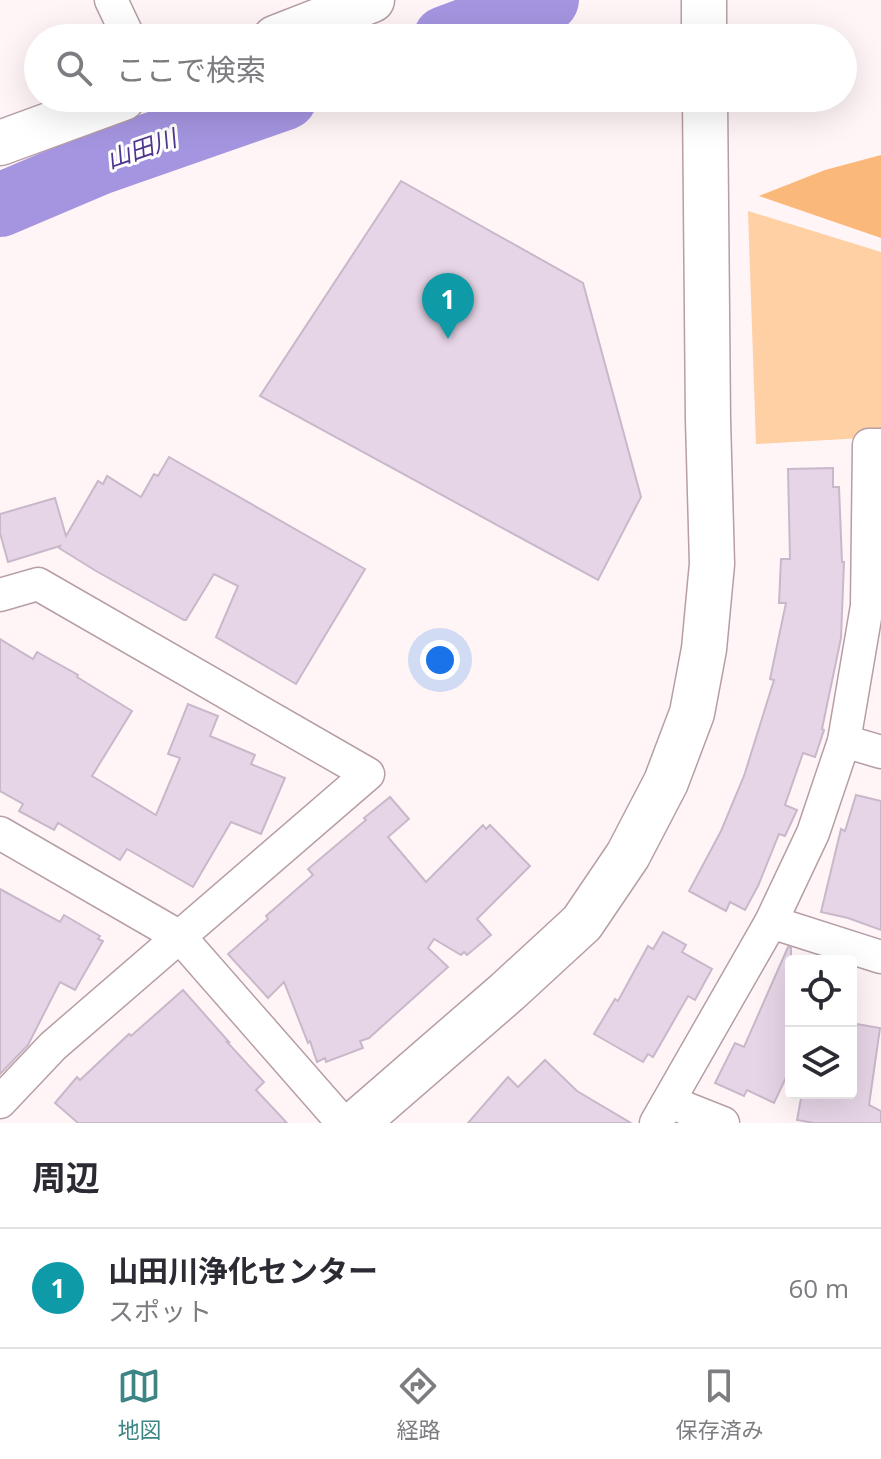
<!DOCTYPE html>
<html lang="ja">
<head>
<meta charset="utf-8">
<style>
	:root { --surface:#fff; --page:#f7f7f7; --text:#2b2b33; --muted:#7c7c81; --line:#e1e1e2; --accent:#3d8584 }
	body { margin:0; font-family:"Open Sans","Noto Sans JP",sans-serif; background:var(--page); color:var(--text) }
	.controls { position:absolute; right:24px; bottom:24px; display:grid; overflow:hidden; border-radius:8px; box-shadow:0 8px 32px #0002 }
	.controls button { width:72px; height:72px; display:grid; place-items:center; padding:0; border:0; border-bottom:2px solid var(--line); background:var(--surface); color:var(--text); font:40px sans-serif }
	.you { position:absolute; left:440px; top:660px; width:28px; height:28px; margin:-20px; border:6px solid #fff; border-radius:50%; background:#1a73e8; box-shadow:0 0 0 12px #1a73e833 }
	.badge { display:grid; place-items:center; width:52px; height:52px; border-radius:50%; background:var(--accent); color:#fff; font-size:26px; font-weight:700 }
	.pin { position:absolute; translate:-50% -66px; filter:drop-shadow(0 2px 4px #0008) }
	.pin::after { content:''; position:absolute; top:42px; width:28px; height:24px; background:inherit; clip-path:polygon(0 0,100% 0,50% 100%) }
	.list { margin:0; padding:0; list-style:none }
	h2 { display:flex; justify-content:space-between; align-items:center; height:104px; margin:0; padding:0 32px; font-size:34px }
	h2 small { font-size:26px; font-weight:400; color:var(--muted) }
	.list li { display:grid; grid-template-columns:52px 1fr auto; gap:24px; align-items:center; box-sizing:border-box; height:120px; padding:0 32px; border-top:2px solid var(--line) }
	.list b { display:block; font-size:30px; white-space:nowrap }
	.list p { margin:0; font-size:26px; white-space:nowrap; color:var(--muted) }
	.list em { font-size:26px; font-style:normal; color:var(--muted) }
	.icon { flex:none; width:44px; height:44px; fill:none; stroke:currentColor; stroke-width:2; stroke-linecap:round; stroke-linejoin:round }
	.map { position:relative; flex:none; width:881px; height:1123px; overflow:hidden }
	.search { position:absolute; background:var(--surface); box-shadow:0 8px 32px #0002; left:24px; right:24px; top:24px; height:88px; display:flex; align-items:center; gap:20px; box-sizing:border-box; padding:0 28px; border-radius:44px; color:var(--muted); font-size:30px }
	.sheet { height:224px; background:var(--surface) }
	nav { display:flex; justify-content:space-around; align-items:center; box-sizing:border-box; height:112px; border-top:2px solid var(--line); background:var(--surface); font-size:22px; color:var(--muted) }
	nav a { display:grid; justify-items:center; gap:4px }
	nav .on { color:var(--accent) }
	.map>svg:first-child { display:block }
	.green { fill:#fed0a3 }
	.forest { fill:#fab97a }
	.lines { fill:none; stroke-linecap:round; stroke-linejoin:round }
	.river { stroke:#a595e1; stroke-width:64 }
	.building { fill:#e6d5e6; stroke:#c9b8c9; stroke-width:2 }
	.street-casing { stroke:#b69ea5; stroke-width:35 }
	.secondary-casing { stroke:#b69ea5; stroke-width:47 }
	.highway-casing { stroke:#b69ea5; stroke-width:47 }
	.street { stroke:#fff; stroke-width:32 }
	.secondary { stroke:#fff; stroke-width:44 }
	.highway { stroke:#fff; stroke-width:44 }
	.labels { text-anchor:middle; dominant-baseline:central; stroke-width:6; stroke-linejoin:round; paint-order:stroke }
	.water-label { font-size:24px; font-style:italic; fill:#50368e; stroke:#fff }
</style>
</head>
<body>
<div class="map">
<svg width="881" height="1123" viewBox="0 0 881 1123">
	<rect width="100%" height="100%" fill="#fff5f7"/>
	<polygon class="green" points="748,211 881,252 881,437 756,444"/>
	<polygon class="forest" points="881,155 881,238 759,196 825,170"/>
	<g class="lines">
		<g class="river">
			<polyline points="445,38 547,0"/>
			<polyline points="0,205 99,163 285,98"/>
		</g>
	</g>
	<g class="building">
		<polygon points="401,181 583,283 641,497 598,580 260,396"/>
		<polygon points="169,457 365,569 296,684 216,637 238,586 214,574 186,620 184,620 96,571 59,548 60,546 8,562 0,533 0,514 55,498 66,536 98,481 103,484 107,476 141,497 154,474 158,476"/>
		<polygon points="833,468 833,487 839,487 842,562 844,562 841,638 822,729 824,730 815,757 803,753 785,805 797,810 785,836 779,834 758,886 745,910 730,902 726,911 689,891 721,831 744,776 774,680 770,679 786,603 779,603 781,559 790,559 788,469"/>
		<polygon points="0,639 33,659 37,652 78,675 77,677 132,711 92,776 156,815 180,758 168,754 188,704 218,716 210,736 255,755 251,764 285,778 261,834 231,822 193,887 127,849 120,860 58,823 54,830 19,811 23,804 0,791"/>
		<polygon points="856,795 881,801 881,930 848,918 821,912 841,829 845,831"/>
		<polygon points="390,797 409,819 388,837 426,882 483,825 486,829 490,825 530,866 477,919 491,935 467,955 464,952 461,955 434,939 428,948 448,967 369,1038 360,1041 363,1048 326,1062 325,1058 317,1062 310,1041 308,1043 284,982 268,998 228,954 268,919 266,916 313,875 308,869 366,820 364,818"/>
		<polygon points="0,889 60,922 64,915 100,936 98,939 103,941 75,990 60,982 28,1045 0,1074"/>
		<polygon points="663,932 686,945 682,952 712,969 695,1000 688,996 653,1057 648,1054 643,1062 594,1034 615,999 618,1001 648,946 653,949"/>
		<polygon points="788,947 791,948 791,1067 774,1103 747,1090 744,1096 715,1083 735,1043 744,1047"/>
		<polygon points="183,990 229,1042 227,1042 264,1082 256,1090 287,1123 78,1123 55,1103 77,1077 80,1080 129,1034 131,1036"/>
		<polygon points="851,1023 880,1028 869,1105 881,1111 881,1123 814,1123 797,1120 802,1093 843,1093 851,1097"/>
		<polygon points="545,1060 577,1091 631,1123 468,1123 508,1077 518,1087"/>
	</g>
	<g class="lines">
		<g class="street-casing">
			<g id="street">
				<polyline points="111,0 129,38"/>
				<polyline points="0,595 38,584 368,774 53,1046 0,1102"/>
				<polyline points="844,741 881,752"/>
				<polyline points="0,833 180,937 343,1123"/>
				<polyline points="771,922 881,957"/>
				<polyline points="670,1102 723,1123"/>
				<polyline points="656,1123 771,922 813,833 844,741 867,606 869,445 881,445"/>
			</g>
		</g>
		<g class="secondary-casing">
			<g id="secondary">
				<polyline points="704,0 704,38"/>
				<polyline points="356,1123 507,992 582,923 628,855 666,782 692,713 704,649 712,564 708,420 705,98"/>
			</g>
		</g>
		<g class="highway-casing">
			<g id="highway">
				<polyline points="275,38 372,0"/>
				<polyline points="0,143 123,98"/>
			</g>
		</g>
		<use href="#street" class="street"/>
		<use href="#secondary" class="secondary"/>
		<use href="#highway" class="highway"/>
	</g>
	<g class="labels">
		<g class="water-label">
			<text transform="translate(141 148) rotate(-19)">山田川</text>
		</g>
	</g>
</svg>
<div class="controls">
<button><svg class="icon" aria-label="locate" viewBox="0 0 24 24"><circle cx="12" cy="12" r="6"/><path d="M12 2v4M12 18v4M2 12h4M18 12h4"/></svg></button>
<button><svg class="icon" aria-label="layers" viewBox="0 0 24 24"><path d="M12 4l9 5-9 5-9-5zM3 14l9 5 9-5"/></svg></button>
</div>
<div class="you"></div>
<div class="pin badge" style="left:448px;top:339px;background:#0f9aa8">1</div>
<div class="search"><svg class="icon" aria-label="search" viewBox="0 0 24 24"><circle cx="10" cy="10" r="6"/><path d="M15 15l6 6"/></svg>ここで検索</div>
</div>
<section class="sheet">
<h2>周辺<small></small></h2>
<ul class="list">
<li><span class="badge" style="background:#0f9aa8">1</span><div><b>山田川浄化センター</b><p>スポット</p></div><em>60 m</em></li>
</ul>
</section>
<nav>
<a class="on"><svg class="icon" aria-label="map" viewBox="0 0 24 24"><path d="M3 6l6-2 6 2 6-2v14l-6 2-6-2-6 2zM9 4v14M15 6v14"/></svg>地図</a>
<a><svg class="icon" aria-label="directions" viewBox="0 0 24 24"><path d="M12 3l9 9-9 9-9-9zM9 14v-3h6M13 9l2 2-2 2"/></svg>経路</a>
<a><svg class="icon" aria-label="saved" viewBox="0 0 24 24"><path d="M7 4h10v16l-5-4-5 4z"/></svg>保存済み</a>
</nav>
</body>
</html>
